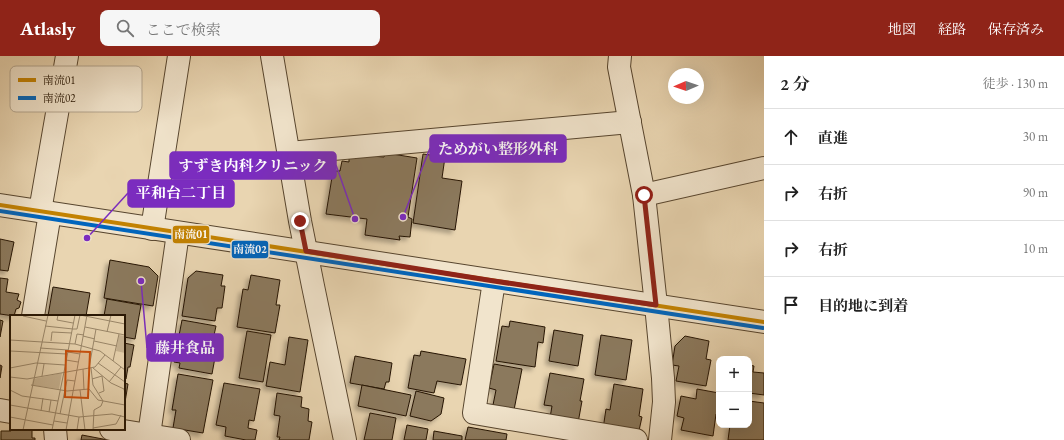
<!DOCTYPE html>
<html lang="ja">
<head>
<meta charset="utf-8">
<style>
	:root { --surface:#fff; --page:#f6f6f6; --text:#222; --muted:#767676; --line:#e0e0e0; --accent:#8f2418 }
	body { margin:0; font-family:"EB Garamond","Noto Serif JP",serif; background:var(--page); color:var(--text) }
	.controls { position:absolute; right:12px; bottom:12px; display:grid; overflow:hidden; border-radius:8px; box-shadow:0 4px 16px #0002 }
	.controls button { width:36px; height:36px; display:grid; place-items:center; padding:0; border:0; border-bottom:1px solid var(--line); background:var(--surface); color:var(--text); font:20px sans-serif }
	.compass { position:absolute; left:668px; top:12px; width:36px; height:36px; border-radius:50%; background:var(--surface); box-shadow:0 4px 16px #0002; rotate:268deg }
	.stop { position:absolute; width:12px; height:12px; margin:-9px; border:3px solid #8f2418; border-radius:50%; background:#fff }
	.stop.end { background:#8f2418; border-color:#fff; box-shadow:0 1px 4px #0008 }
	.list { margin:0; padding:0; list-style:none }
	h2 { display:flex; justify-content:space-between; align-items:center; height:52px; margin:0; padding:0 16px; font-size:17px }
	h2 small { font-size:13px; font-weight:400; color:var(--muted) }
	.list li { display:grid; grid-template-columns:26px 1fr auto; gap:12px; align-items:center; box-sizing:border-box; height:56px; padding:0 16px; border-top:1px solid var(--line) }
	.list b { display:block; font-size:15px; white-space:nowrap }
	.list em { font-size:13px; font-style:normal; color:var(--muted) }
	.icon { flex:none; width:22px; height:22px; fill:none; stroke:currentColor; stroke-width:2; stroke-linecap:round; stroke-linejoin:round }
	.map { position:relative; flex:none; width:764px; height:384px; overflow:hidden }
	header { display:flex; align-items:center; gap:24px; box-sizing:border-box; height:56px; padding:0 20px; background:var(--accent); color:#fff }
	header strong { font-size:19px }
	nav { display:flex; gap:22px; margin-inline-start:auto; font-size:14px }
	.search { width:280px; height:36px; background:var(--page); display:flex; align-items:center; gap:10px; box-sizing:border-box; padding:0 14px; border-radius:8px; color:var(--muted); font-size:15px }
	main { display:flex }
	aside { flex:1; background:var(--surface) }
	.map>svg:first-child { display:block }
	.building { fill:#8b795d; stroke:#261503; filter:url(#shadow) }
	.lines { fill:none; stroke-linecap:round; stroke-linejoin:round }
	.minor-casing { stroke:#57452e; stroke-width:24 }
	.minor { stroke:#f1e4cc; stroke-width:22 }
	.bus-1-casing { stroke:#f1e4cc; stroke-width:7 }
	.bus-2-casing { stroke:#f1e4cc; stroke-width:7 }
	.bus-1 { stroke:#c38201; stroke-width:4 }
	.bus-2 { stroke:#0065bd; stroke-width:4 }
	.route { stroke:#8f2418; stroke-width:5 }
	.inset-road { fill:none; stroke:#9b886b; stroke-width:1 }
	.view { fill:#cb4f0b; fill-opacity:0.15; stroke:#cb4f0b; stroke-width:2 }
	.inset-edge { fill:none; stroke:#261503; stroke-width:2 }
	.key { fill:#f1e4cc; stroke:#b4a690; stroke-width:1 }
	.key-label { font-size:11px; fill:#261503 }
	.leader { fill:none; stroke:#7b2cbf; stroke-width:1.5 }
	.callout-dot { fill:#7b2cbf; stroke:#f1e4cc; stroke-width:1.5 }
	.callout { fill:#7b2cbf; stroke:#7b2cbf; stroke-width:1.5 }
	.callout-label { font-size:15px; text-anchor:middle; font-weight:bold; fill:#fff }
	.line-badge { stroke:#f1e4cc; stroke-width:1.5 }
	.badge-label { font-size:11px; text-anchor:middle; font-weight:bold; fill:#fff }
</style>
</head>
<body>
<header>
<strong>Atlasly</strong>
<div class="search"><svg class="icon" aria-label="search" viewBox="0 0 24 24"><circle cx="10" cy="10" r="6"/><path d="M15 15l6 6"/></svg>ここで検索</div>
<nav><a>地図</a><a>経路</a><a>保存済み</a></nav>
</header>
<main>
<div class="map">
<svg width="764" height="384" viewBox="0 0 764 384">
	<defs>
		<filter id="shadow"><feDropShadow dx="-3.5" dy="3.5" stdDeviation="2" flood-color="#0004"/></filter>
	</defs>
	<rect width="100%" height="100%" fill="#e9d5b1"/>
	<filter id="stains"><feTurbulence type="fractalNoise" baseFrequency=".005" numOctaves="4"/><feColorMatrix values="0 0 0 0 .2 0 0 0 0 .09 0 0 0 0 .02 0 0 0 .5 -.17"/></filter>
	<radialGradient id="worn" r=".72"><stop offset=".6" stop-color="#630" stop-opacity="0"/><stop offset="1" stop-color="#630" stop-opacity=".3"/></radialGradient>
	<g class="building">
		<polygon points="386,97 417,102 408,161 412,163 410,181 399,180 400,184 365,179 367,163 326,158 333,115 340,115 342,105 349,106 349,102 370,100 384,101"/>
		<polygon points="423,98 445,101 442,122 462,125 455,174 413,167"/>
		<polygon points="0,183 14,186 8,215 0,214"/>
		<polygon points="110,204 149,211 158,220 153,250 104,242"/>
		<polygon points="196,215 223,219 221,230 225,230 222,252 217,252 215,265 182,260 188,222"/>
		<polygon points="251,219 280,224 276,249 280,249 275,277 237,271 243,233 248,234"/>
		<polygon points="0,222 8,223 6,236 19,238 17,244 21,246 19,252 16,253 14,260 0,258"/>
		<polygon points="53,231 90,237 86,260 48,260"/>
		<polygon points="107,243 141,249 135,283 124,281 124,260 104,260"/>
		<polygon points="0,264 3,265 0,281"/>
		<polygon points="182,264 216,270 213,284 218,285 212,318 179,312 180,307 174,306"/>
		<polygon points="510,265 545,271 543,287 538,286 535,311 496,305 502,270 509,271"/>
		<polygon points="554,274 583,279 578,310 549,305"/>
		<polygon points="247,275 271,279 263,326 239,322"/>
		<polygon points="601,279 632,284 626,324 595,319"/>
		<polygon points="685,280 709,285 706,303 711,304 706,330 676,325 679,310 672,309 675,290"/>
		<polygon points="289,281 308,284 300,336 266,330 270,306 285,309"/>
		<polygon points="124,287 134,289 130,311 128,311 126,323 124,323"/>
		<polygon points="421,295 466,303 461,329 437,325 434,337 408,332 414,299 420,300"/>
		<polygon points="355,300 392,307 389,326 386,326 384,333 350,327"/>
		<polygon points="494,308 522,313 514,354 493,349 496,334 489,332"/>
		<polygon points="0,309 2,310 0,322"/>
		<polygon points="749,309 754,310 753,316 764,317 764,339 749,337"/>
		<polygon points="550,317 584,323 580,345 582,345 578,367 550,362 552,350 544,349"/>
		<polygon points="178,318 213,324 203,377 173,372 176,354 172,354"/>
		<polygon points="124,327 128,328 124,352"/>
		<polygon points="224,327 260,333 254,365 249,364 248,372 257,374 255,384 246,384 225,380 226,371 216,369"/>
		<polygon points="614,328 643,333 639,360 642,361 638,379 603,373 606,353 610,354"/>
		<polygon points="362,329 411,339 406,360 358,350"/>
		<polygon points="697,333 719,337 719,358 716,358 713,380 681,374 684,362 677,360 681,340 696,343"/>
		<polygon points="416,335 444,342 441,358 431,365 410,360"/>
		<polygon points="277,337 302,341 301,351 309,353 308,365 312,366 309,384 279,384 280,381 277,381 280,360 274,359"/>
		<polygon points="749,345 764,347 764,384 728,384 730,369 749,369"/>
		<polygon points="370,357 396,362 392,384 364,384"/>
		<polygon points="407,369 428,373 426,384 404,384"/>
		<polygon points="468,371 507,378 506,384 465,384"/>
		<polygon points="11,373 32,373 32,382 35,382 35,384 1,384 1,375 11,375"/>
		<polygon points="434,375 462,380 462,384 433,384"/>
		<polygon points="82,379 108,384 81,384"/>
	</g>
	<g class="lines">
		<g class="minor-casing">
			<g id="minor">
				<polyline points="272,0 300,165 313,230 345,384"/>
				<polyline points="620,0 619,11 644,139 656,249 663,322 664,346 660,384"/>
				<polyline points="289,97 630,66"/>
				<polyline points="644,139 764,112"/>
				<polyline points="0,149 764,266"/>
				<polyline points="40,155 67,0"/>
				<polyline points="152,173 179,0"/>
				<polyline points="494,225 474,357 636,384"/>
				<polyline points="33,260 50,157"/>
				<polyline points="0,354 11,356"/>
				<polyline points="55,373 56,384"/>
				<polyline points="111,373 179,384"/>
				<polyline points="149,379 178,177"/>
			</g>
		</g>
		<use href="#minor" class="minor"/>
		<g class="bus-1-casing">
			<polyline id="bus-1" points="0,149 764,266"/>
		</g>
		<g class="bus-2-casing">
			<polyline id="bus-2" points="0,155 763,272"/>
		</g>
		<use href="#bus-1" class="bus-1"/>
		<use href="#bus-2" class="bus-2"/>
	</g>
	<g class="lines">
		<polyline class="route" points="300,165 306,195 494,225 656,249 644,139"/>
	</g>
	<g transform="translate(10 259)">
		<rect width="115" height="115" fill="#e9d5b1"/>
		<path d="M109 20 115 21V38L106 36ZM52 58 49 74 22 70 23 64Z" fill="#c8b493"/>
		<path class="inset-road" d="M48 0 47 5 63 8M70 0 115 9M13 1 36 6M35 11 63 14M75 12 115 20M63 14H67L70 0M97 17 101 0M73 21 85 24M0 25 65 29 90 36 115 55M41 26 42 17 62 18M84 26 107 31M65 29 67 19 74 20M30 33 58 35M0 36 57 39M58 37 70 39M56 45 68 47M103 46 109 19M26 48 55 50M88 48 115 67M0 53 26 48M79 53 86 14M81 53 83 70 93 86 91 91 84 95 83 115M83 53 101 68 114 74 115 78M73 54 74 75M54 57 65 0M32 61 34 49M0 62 17 64 85 52 95 40M82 64 92 61 94 76 89 78M99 67 111 52M21 70 57 76 79 74 88 85 115 90M0 75 12 81 48 86M70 75 75 115M0 90 69 102 102 99 115 102M31 96 33 83M39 97 41 85M50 99 57 65 65 66M0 102 43 110M44 106 57 108M83 113 106 109 111 100M13 115 38 0M42 115 54 57M56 115 77 0M67 115 69 102"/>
		<path class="view" d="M56 36 80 37 78 83 55 82Z"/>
		<rect width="115" height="115" class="inset-edge"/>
	</g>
	<rect x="10" y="10" width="132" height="46" rx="6" class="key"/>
	<rect x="18" y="22" width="18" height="4" fill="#c38201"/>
	<rect x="18" y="40" width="18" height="4" fill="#0065bd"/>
	<g class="key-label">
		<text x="43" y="28">南流01</text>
		<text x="43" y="46">南流02</text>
	</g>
	<path class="leader" d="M403 161L430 92M355 163L336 109M87 182L128 137M141 225L147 292"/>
	<g class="callout-dot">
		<circle cx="403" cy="161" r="4"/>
		<circle cx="355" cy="163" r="4"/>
		<circle cx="87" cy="182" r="4"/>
		<circle cx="141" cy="225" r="4"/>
	</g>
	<g class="callout">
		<rect x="430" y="79" width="136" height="27" rx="4"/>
		<rect x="170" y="96" width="166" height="27" rx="4"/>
		<rect x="128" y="124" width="106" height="27" rx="4"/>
		<rect x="147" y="278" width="76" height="27" rx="4"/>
	</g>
	<g class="callout-label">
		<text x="498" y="98">ためがい整形外科</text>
		<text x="253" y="115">すずき内科クリニック</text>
		<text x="181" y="142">平和台二丁目</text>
		<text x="185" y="297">藤井食品</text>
	</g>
	<g class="line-badge">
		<rect x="172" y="169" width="38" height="19" rx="4" fill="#c38201"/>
		<rect x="231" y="184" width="38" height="19" rx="4" fill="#0065bd"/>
	</g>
	<g class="badge-label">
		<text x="191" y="182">南流01</text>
		<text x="250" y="197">南流02</text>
	</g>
	<rect width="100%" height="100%" filter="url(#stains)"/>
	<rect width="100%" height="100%" fill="url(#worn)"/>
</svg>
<div class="controls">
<button>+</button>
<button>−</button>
</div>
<svg class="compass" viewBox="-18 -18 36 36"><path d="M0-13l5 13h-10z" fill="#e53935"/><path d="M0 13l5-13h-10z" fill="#767676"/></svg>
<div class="stop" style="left:644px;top:139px"></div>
<div class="stop end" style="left:300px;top:165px"></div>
</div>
<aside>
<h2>2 分<small>徒歩 · 130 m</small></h2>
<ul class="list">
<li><svg class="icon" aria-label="ahead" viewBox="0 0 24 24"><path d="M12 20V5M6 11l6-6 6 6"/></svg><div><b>直進</b></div><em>30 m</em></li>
<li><svg class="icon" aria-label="right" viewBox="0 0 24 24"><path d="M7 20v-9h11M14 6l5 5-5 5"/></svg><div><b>右折</b></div><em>90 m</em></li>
<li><svg class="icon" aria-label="right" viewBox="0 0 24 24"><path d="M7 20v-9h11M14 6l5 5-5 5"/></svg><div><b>右折</b></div><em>10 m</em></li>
<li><svg class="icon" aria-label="arrive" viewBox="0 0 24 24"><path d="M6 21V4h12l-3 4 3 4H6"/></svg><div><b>目的地に到着</b></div></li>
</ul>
</aside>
</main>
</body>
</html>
